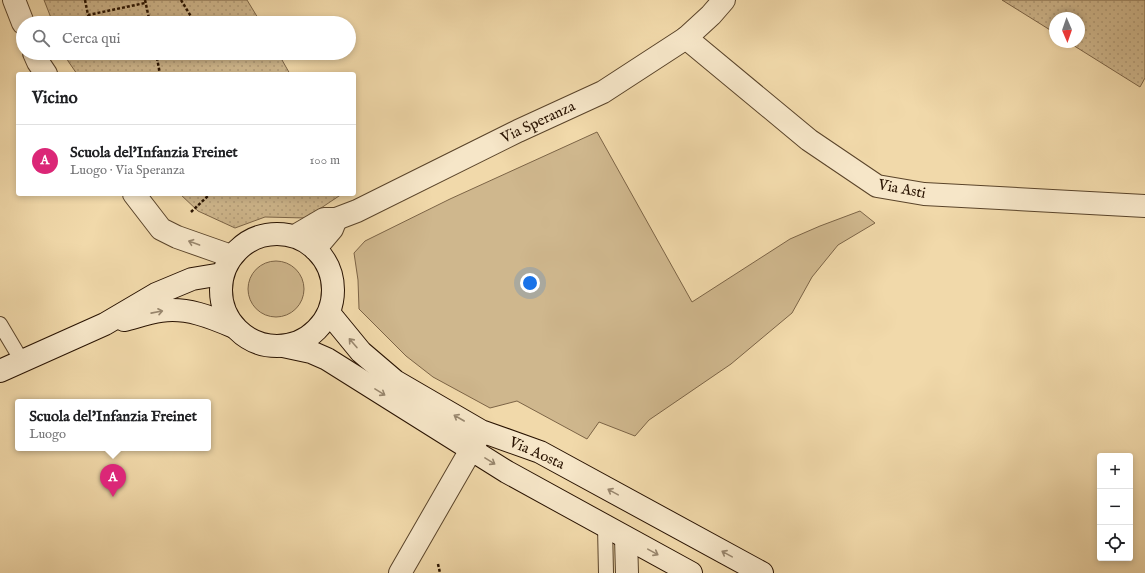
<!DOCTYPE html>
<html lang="it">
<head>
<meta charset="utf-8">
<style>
	:root { --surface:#fff; --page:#f2f2f2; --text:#202124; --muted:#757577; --line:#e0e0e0; --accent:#db2777 }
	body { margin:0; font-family:"IM FELL English",serif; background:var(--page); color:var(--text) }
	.controls { position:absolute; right:12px; bottom:12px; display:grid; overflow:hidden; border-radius:4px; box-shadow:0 2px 6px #0003 }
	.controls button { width:36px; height:36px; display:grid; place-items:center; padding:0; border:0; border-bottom:1px solid var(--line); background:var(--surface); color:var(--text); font:20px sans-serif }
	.compass { position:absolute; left:1049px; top:12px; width:36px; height:36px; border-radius:50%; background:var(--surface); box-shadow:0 2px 6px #0003; rotate:178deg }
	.you { position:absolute; left:530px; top:283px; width:14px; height:14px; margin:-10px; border:3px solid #fff; border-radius:50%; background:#1a73e8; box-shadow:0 0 0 6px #1a73e833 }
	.badge { display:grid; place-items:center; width:26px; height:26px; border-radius:50%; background:var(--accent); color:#fff; font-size:13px; font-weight:700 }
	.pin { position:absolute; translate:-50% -33px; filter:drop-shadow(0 1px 2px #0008) }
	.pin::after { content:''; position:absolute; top:21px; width:14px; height:12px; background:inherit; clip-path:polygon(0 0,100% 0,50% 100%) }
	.popup { position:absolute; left:15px; top:399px; width:196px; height:52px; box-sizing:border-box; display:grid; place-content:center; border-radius:4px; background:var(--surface); filter:drop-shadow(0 1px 3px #0005); font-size:13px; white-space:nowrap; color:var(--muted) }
	.popup b { font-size:15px; color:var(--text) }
	.popup::after { content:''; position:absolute; left:50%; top:100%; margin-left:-8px; border:8px solid transparent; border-top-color:var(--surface) }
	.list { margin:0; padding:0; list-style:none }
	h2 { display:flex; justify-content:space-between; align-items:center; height:52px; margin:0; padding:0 16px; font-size:17px }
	h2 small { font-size:13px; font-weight:400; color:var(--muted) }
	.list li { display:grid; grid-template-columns:26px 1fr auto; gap:12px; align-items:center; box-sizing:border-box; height:72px; padding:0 16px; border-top:1px solid var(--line) }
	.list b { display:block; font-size:15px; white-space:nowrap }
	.list p { margin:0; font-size:13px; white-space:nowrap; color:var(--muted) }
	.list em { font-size:13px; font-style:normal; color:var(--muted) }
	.icon { flex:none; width:22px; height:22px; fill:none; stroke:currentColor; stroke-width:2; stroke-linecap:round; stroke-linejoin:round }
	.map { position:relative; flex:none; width:1145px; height:573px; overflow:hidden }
	.search { position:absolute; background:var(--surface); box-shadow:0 2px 6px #0003; left:16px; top:16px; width:340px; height:44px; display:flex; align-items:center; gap:10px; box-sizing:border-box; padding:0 14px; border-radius:22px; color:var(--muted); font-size:15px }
	.panel { position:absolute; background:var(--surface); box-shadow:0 2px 6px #0003; left:16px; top:72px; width:340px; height:124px; border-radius:4px }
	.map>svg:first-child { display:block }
	.grass { fill:#cfb78d; stroke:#7c6446 }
	.park { fill:url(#park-dots); stroke:#7c6446 }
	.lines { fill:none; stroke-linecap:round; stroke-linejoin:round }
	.lane-casing { stroke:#5a442a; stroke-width:16 }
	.street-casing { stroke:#5a442a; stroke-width:24 }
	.secondary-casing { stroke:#281200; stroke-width:24 }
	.path { stroke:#281200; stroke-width:2.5; stroke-dasharray:3 2; stroke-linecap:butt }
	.lane { stroke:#f6e6c8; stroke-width:14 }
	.street { stroke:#f6e6c8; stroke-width:22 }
	.secondary { stroke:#f6e6c8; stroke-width:22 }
	.oneway { stroke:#99876e }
	.labels { text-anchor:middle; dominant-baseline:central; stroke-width:3; stroke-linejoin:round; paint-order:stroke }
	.street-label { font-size:15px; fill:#281200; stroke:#f6e6c8 }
</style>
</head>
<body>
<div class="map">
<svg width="1145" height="573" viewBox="0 0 1145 573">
	<defs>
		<pattern id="park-dots" width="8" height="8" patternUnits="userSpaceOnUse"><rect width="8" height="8" fill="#cfb78d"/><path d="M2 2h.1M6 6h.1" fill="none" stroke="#b29c78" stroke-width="1.8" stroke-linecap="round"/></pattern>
	</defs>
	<rect width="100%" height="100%" fill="#f1d9aa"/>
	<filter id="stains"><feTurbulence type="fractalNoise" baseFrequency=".005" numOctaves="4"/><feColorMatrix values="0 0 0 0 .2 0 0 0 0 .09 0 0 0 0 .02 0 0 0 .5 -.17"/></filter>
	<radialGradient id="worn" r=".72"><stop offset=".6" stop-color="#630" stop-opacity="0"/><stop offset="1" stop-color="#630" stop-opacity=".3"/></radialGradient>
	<g class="grass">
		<polygon points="597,132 692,302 790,239 820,226 860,211 875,223 838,245 812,277 792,313 731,364 649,420 635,436 599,422 587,439 517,401 490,408 433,377 406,356 359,309 358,280 354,253 365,241 450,199"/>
		<circle cx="276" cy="289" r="28"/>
	</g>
	<g class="park">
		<polygon points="44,0 247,0 261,23 53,23"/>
		<polygon points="1002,0 1145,0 1145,78 1140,87 1068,42 1079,42 1079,18 1055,18 1055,33"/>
		<polygon points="65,53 278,53 290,74 77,74 68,61"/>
		<polygon points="180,194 342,194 306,218 265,217 235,228 198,211"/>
	</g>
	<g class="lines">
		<g class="lane-casing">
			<g id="lane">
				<polyline points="0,324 22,361"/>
				<polyline points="605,527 606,573"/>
			</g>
		</g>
		<g class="street-casing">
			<g id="street">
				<polyline points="14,0 23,23"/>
				<polyline points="686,38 809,140 877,186 924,194 1145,206"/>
				<polyline points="34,53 38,62 46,74"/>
				<polyline points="134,194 161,229 177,237 231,256"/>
				<polyline points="295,236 324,219 336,219 357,211 518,131 603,92 686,38 711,15 724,0"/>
				<polyline points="315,249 332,229 336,219"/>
				<polyline points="626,538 627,573"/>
				<polyline points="400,573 480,434"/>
			</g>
		</g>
		<g class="secondary-casing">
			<g id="secondary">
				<circle cx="277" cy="290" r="56"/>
				<polyline points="329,313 361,352 395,381 481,431 540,452 762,573"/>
				<path d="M124 320C136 317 148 313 161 311 186 307 211 317 234 327"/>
				<polyline points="283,346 311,352 327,359 507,472 691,573"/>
				<polyline points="0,371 105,324 156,294 192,279 222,274"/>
			</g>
		</g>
		<g class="path">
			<polyline points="85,0 88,15 145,3"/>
			<polyline points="145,0 150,23"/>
			<polyline points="181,0 195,23"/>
			<polyline points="156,53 160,74"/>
			<polyline points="191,212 210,194"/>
			<polyline points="438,564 440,573"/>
		</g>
		<use href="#lane" class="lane"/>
		<use href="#street" class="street"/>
		<use href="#secondary" class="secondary"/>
	</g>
	<defs><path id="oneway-shaft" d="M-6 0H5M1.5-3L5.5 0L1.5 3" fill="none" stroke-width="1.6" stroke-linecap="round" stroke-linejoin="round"/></defs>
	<g class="oneway">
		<use href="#oneway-shaft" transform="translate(194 243) rotate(-160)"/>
		<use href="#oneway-shaft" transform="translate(157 312) rotate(-11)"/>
		<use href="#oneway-shaft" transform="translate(353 343) rotate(-131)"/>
		<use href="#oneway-shaft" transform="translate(380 392) rotate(32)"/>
		<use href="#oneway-shaft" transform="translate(459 418) rotate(-150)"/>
		<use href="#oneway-shaft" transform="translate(490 461) rotate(32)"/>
		<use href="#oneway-shaft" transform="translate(613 492) rotate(-151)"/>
		<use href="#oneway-shaft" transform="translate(653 552) rotate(29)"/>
		<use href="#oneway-shaft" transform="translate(727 554) rotate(-151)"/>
	</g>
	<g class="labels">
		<g class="street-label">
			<text transform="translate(538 122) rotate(-25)">Via Speranza</text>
			<text transform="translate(902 189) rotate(11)">Via Asti</text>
			<text transform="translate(537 453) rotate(24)">Via Aosta</text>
		</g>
	</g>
	<rect width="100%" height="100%" filter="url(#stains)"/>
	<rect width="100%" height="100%" fill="url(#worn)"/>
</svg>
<div class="controls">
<button>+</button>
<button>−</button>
<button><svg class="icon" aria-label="locate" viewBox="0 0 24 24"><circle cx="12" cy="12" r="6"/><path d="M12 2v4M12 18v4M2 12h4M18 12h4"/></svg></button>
</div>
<svg class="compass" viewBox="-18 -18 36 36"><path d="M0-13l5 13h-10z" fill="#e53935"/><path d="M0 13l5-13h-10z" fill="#757577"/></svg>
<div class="you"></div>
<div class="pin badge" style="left:113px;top:497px">A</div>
<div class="popup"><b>Scuola del'Infanzia Freinet</b>Luogo</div>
<div class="search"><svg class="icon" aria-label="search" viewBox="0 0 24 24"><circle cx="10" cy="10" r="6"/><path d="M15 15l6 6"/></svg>Cerca qui</div>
<section class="panel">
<h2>Vicino<small></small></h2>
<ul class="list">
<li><span class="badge">A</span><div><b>Scuola del'Infanzia Freinet</b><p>Luogo · Via Speranza</p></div><em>100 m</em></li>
</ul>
</section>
</div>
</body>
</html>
